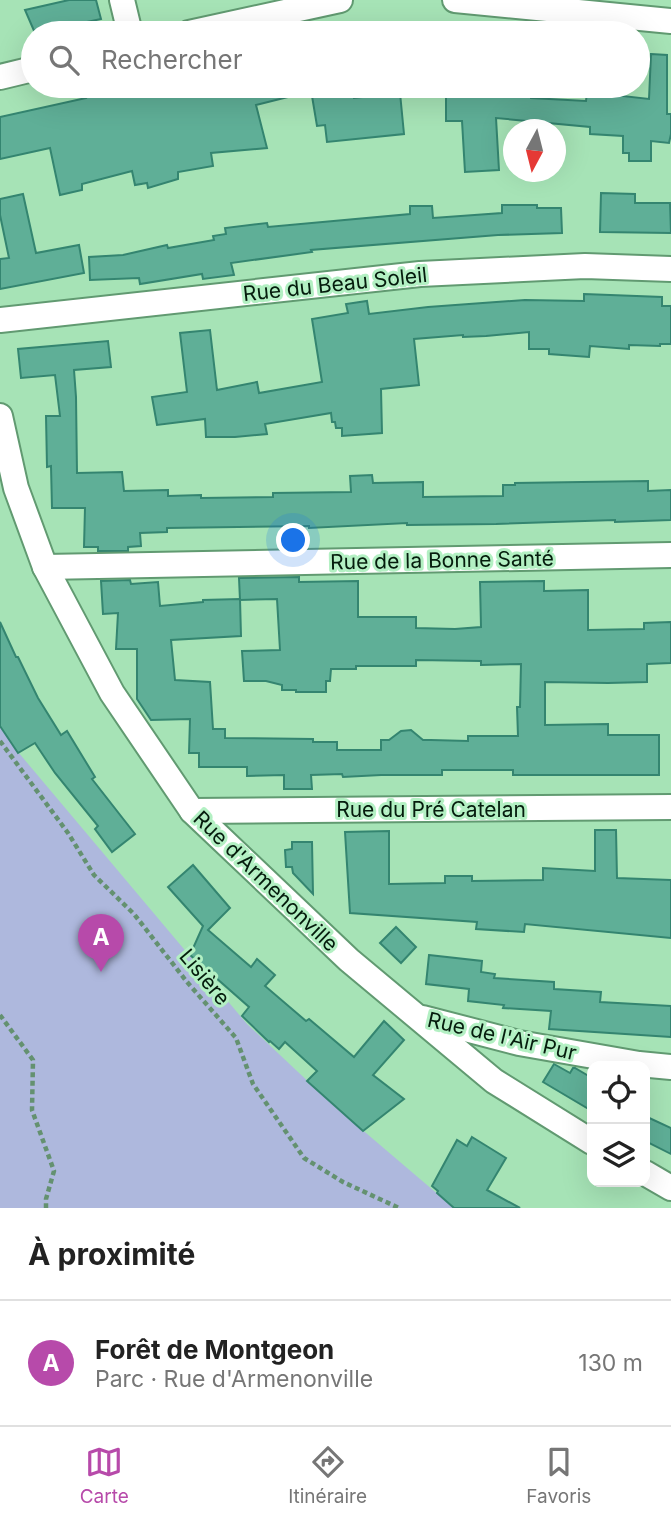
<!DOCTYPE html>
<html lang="fr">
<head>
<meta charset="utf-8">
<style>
	:root { --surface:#fff; --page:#f2f2f2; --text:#222; --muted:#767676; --line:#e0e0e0; --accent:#b74aaa }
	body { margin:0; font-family:Inter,sans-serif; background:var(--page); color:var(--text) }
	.controls { position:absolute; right:21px; bottom:21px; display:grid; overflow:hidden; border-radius:14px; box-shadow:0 7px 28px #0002 }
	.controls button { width:63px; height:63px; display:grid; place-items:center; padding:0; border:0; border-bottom:2px solid var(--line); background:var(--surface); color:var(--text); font:35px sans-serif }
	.compass { position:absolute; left:503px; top:119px; width:63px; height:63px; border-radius:50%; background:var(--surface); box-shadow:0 7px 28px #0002; rotate:187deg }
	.you { position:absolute; left:294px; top:541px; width:24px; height:24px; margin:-18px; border:5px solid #fff; border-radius:50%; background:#1a73e8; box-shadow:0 0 0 10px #1a73e833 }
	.badge { display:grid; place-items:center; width:46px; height:46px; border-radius:50%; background:var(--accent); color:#fff; font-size:23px; font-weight:700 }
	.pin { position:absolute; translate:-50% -58px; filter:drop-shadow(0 2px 4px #0008) }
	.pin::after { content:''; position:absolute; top:37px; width:24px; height:21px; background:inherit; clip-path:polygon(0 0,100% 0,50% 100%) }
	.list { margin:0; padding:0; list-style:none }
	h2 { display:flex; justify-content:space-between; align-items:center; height:91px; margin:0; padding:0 28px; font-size:30px }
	h2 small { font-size:23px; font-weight:400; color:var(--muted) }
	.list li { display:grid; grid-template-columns:46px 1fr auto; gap:21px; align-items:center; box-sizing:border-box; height:126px; padding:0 28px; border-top:2px solid var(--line) }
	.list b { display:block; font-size:26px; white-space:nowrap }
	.list p { margin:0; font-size:23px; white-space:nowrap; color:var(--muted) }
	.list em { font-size:23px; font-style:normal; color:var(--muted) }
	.icon { flex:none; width:38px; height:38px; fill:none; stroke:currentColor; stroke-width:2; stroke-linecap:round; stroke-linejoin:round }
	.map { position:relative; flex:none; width:671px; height:1208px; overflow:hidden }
	.search { position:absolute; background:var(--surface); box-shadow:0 7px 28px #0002; left:21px; right:21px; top:21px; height:77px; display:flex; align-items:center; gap:18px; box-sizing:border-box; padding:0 24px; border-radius:38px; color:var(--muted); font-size:26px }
	.sheet { height:217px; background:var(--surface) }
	nav { display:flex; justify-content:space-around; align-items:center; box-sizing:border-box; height:98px; border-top:2px solid var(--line); background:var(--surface); font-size:19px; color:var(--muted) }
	nav a { display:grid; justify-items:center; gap:4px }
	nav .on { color:var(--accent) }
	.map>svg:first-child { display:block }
	.green { fill:#aeb8dd }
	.building { fill:#5faf97; stroke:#348570; stroke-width:2 }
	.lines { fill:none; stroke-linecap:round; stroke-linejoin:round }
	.minor-casing { stroke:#619a71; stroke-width:28 }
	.path { stroke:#649170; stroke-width:4.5; stroke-dasharray:5 3.5; stroke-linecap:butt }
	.minor { stroke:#fff; stroke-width:24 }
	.labels { text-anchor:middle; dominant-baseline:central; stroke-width:6; stroke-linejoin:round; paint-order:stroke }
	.street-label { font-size:21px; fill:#051c0d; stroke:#b3f0c3 }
</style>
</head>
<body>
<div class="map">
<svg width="671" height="1208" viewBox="0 0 671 1208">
	<rect width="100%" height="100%" fill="#a6e3b6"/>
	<polygon class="green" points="0,726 13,746 247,1024 332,1104 454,1208 0,1208"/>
	<g class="building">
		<polygon points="69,0 96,0 101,19 35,33 25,10"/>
		<polygon points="651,54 667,55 667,114 671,114 671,134 669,143 651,141 651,161 629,161 629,153 623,153 623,136 590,134 590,127 496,118 499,170 465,172 462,121 446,121 446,95 494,95 494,86 518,86 518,89 531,90 531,98 586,101 587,92 649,99"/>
		<polygon points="83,86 106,86 108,94 142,86 303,86 304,93 256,105 267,148 211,153 213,166 178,172 178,179 148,188 147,183 135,185 132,171 82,184 82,190 60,195 50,148 0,159 0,117 86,98"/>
		<polygon points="352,89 354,98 400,93 404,134 327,142 325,125 317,126 312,96"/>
		<polygon points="601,193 635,194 635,203 670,203 671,233 600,232"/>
		<polygon points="23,194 36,253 79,245 84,273 0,289 0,259 9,258 0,215 0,199"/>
		<polygon points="502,205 537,205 537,208 561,208 562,233 498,235 311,250 312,252 231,263 234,275 203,279 202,274 140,284 139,278 90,280 89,257 123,255 167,245 168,248 214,240 213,236 226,234 225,228 267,223 268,227 410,214 410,206 432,206 433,218 502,213"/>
		<polygon points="584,294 662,297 662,306 671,306 671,344 660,344 660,346 629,345 629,349 590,346 589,357 549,354 549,349 529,349 529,332 486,336 463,337 463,335 414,339 419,385 381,389 382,433 342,436 342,428 336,428 335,422 332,422 331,413 265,424 267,434 235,437 206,437 205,419 157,425 152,397 187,392 180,333 210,330 217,390 257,382 259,393 322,382 312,319 348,313 346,304 367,301 369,314 428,307 525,300 584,301"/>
		<polygon points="108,341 111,367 74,370 76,397 77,473 122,472 124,491 168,490 168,496 201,495 201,498 273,497 273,493 351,492 350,476 372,475 373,483 423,482 423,497 503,496 503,485 515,485 515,483 648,481 648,491 671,490 671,520 615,522 615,520 496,524 407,525 407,523 309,528 309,526 167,528 167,532 140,533 141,546 128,547 128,551 98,551 98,547 84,547 85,508 52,508 51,466 47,467 46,416 60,416 55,375 21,378 18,349"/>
		<polygon points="299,577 299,582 358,581 358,617 416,617 416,628 455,629 481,627 480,582 544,581 544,591 588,590 588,630 644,629 644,623 671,622 671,663 647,664 647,682 608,683 545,682 545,725 608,724 608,735 659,735 659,775 513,775 513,770 442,770 442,775 381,775 343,777 342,774 311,775 312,789 284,789 284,775 247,776 247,767 199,767 199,753 189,753 190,719 151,720 137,699 137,649 116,649 118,613 103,614 101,581 130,580 131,584 158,582 160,606 203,602 203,600 240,599 241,636 171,640 175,680 210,682 213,729 225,729 225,738 313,739 313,742 337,742 337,750 381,750 381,740 389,740 401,731 411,730 423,740 431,740 468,741 468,736 518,736 517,707 520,707 521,664 481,665 481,661 416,660 416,666 356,666 356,669 331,669 330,681 326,681 326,692 296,692 296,690 282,690 282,685 266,681 244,681 242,651 280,650 277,599 240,600 239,578"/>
		<polygon points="0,622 16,657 18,657 38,698 61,735 67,731 95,777 92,779 135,834 112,852 95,829 98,826 55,773 35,743 18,753 0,726"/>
		<polygon points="595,830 616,830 617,878 671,880 671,938 525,924 524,932 476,929 477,922 350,913 345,832 389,831 389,884 445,883 445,876 472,876 472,881 543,880 543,868 595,871"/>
		<polygon points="292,842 312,842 313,894 293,873 292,867 286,867 285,850 292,849"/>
		<polygon points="193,865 230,908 208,930 251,967 257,959 275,975 265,986 306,1021 309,1019 354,1057 384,1021 404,1040 373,1075 404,1099 363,1131 307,1081 317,1071 285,1042 279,1049 270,1041 269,1042 242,1016 249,1007 190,955 203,926 168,887"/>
		<polygon points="396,927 416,947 401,963 380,943"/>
		<polygon points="429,955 482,961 481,972 495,974 494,978 554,982 554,989 601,992 600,1002 671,1006 671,1037 549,1029 551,1011 503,1008 504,1005 468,1001 469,989 426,984"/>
		<polygon points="554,1064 570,1073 573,1068 575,1068 592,1078 592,1111 543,1082"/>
		<polygon points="645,1116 671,1128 671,1154 645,1141"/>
		<polygon points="472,1137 506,1158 487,1190 520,1208 454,1208 437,1193 438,1191 432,1186 457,1140 467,1146"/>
	</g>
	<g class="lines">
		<g class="minor-casing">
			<g id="minor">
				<polyline points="122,0 130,33"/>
				<polyline points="455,0 671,21"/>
				<polyline points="189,33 340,0"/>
				<polyline points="0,77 33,69"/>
				<polyline points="0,320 420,274 585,266 671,269"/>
				<polyline points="0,416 16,488 45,567 112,693 192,811 349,960 494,1081 592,1142"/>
				<polyline points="45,567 671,555"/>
				<polyline points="192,811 671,807"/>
				<polyline points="423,1018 519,1043 639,1064 671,1067"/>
				<polyline points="645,1173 671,1188"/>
			</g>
		</g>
		<g class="path">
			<polyline points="0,741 68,833 94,875 134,914 187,982 236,1038 253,1084 304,1158 343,1182 399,1208"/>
			<polyline points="0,1015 33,1060 32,1110 54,1171 46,1199 46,1208"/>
		</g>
		<use href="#minor" class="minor"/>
	</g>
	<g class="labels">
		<g class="street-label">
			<text transform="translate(335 284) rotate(-6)">Rue du Beau Soleil</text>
			<text transform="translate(442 560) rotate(-1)">Rue de la Bonne Santé</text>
			<text x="431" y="809">Rue du Pré Catelan</text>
			<text transform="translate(266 881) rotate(44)">Rue d'Armenonville</text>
			<text transform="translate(205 977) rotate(50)">Lisière</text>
			<text transform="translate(502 1036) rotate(13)">Rue de l'Air Pur</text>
		</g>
	</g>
</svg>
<div class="controls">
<button><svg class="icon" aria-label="locate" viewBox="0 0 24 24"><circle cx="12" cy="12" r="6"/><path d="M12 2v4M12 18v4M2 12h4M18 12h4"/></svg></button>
<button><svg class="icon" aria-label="layers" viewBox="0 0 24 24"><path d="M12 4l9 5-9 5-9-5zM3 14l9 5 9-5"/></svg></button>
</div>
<svg class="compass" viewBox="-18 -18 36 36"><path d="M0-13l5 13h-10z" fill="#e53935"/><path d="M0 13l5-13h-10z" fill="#767676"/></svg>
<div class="you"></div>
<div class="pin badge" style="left:101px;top:972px">A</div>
<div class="search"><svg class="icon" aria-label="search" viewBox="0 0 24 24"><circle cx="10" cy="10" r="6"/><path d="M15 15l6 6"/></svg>Rechercher</div>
</div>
<section class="sheet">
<h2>À proximité<small></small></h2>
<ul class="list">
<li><span class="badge">A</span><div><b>Forêt de Montgeon</b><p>Parc · Rue d'Armenonville</p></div><em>130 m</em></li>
</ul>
</section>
<nav>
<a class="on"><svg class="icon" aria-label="map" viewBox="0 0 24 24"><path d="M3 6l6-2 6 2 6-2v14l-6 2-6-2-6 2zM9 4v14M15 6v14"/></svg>Carte</a>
<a><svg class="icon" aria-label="directions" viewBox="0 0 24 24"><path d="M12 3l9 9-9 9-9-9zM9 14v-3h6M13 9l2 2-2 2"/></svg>Itinéraire</a>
<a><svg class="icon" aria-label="saved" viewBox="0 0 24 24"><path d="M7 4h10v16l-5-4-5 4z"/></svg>Favoris</a>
</nav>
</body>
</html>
